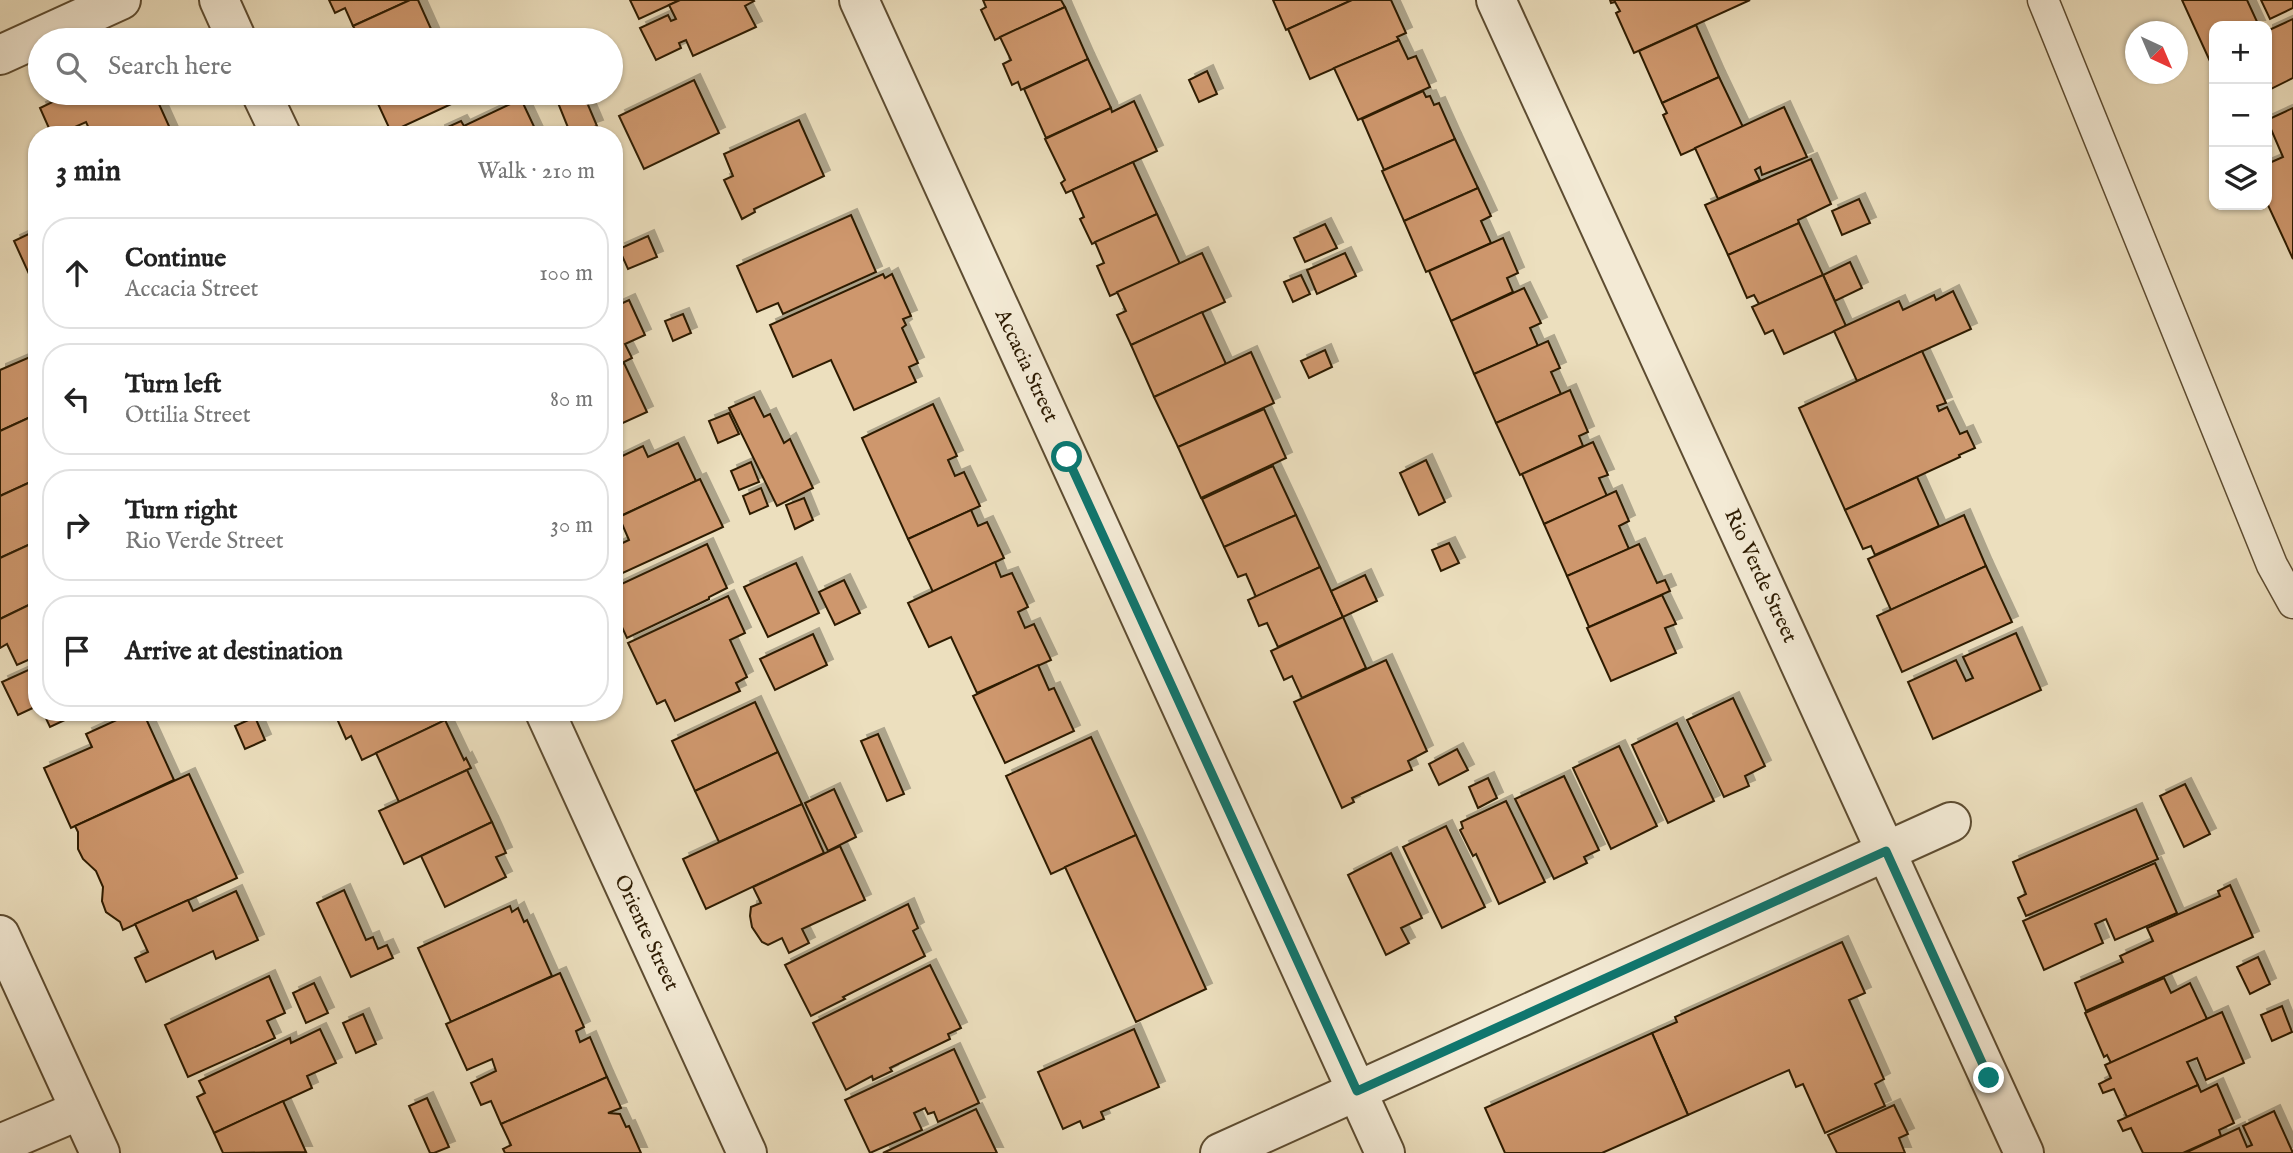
<!DOCTYPE html>
<html lang="en">
<head>
<meta charset="utf-8">
<style>
	:root { --surface:#fff; --page:#f6f6f6; --text:#222; --muted:#767676; --line:#e0e0e0 }
	body { margin:0; font-family:"IM FELL English",serif; background:var(--page); color:var(--text) }
	.controls { position:absolute; right:21px; top:21px; display:grid; overflow:hidden; border-radius:14px; box-shadow:0 2px 5px #0004 }
	.controls button { width:63px; height:63px; display:grid; place-items:center; padding:0; border:0; border-bottom:2px solid var(--line); background:var(--surface); color:var(--text); font:35px sans-serif }
	.compass { position:absolute; left:2125px; top:21px; width:63px; height:63px; border-radius:50%; background:var(--surface); box-shadow:0 2px 5px #0004; rotate:136deg }
	.stop { position:absolute; width:21px; height:21px; margin:-16px; border:5px solid #0f766e; border-radius:50%; background:#fff }
	.stop.end { background:#0f766e; border-color:#fff; box-shadow:0 2px 7px #0008 }
	.list { margin:0; padding:0; list-style:none }
	h2 { display:flex; justify-content:space-between; align-items:center; height:91px; margin:0; padding:0 28px; font-size:30px }
	h2 small { font-size:23px; font-weight:400; color:var(--muted) }
	.list li { display:grid; grid-template-columns:46px 1fr auto; gap:21px; align-items:center; box-sizing:border-box; height:112px; margin:0 14px 14px; padding:0 14px; border:2px solid var(--line); border-radius:28px }
	.list b { display:block; font-size:26px; white-space:nowrap }
	.list p { margin:0; font-size:23px; white-space:nowrap; color:var(--muted) }
	.list em { font-size:23px; font-style:normal; color:var(--muted) }
	.icon { flex:none; width:38px; height:38px; fill:none; stroke:currentColor; stroke-width:2; stroke-linecap:round; stroke-linejoin:round }
	.map { position:relative; flex:none; width:2293px; height:1153px; overflow:hidden }
	.search { position:absolute; background:var(--surface); box-shadow:0 2px 5px #0004; left:28px; top:28px; width:595px; height:77px; display:flex; align-items:center; gap:18px; box-sizing:border-box; padding:0 24px; border-radius:38px; color:var(--muted); font-size:26px }
	.panel { position:absolute; background:var(--surface); box-shadow:0 2px 5px #0004; left:28px; top:126px; width:595px; height:595px; border-radius:28px }
	.map>svg:first-child { display:block }
	.building { fill:#ce976d; stroke:#2d1b02; stroke-width:2; filter:url(#shadow) }
	.lines { fill:none; stroke-linecap:round; stroke-linejoin:round }
	.lane-casing { stroke:#5d4c31; stroke-width:33 }
	.street-casing { stroke:#5d4c31; stroke-width:42 }
	.lane { stroke:#f3ead5; stroke-width:30 }
	.street { stroke:#f3ead5; stroke-width:38 }
	.route { stroke:#0f766e; stroke-width:9 }
	.labels { text-anchor:middle; dominant-baseline:central; stroke-width:7; stroke-linejoin:round; paint-order:stroke }
	.street-label { font-size:21px; fill:#2d1b02; stroke:#f3ead5 }
</style>
</head>
<body>
<div class="map">
<svg width="2293" height="1153" viewBox="0 0 2293 1153">
	<defs>
		<filter id="shadow"><feDropShadow dx="6" dy="-6" stdDeviation="0" flood-color="#0004"/></filter>
	</defs>
	<rect width="100%" height="100%" fill="#ecdfbe"/>
	<filter id="stains"><feTurbulence type="fractalNoise" baseFrequency=".00286" numOctaves="4"/><feColorMatrix values="0 0 0 0 .2 0 0 0 0 .09 0 0 0 0 .02 0 0 0 .5 -.17"/></filter>
	<radialGradient id="worn" r=".72"><stop offset=".6" stop-color="#630" stop-opacity="0"/><stop offset="1" stop-color="#630" stop-opacity=".3"/></radialGradient>
	<g class="building">
		<polygon points="329,0 410,0 353,26 345,8 335,13"/>
		<polygon points="410,0 418,0 436,40 355,40 360,38 353,26"/>
		<polygon points="630,0 680,0 639,19"/>
		<polygon points="680,0 753,0 754,1 745,6 756,27 693,56 686,40 679,43 681,48 656,60 640,28 668,15 671,21 676,19 669,5"/>
		<polygon points="983,0 1061,0 1065,7 995,40 981,10 986,7"/>
		<polygon points="1273,0 1352,0 1286,30"/>
		<polygon points="1352,0 1391,0 1406,33 1397,37 1399,40 1310,79 1288,29"/>
		<polygon points="1610,0 1750,0 1634,53 1616,13 1620,11 1615,2 1611,3"/>
		<polygon points="2182,0 2247,0 2259,26 2214,26 2214,70"/>
		<polygon points="2261,0 2293,0 2293,8 2270,19"/>
		<polygon points="1065,7 1088,59 1021,90 1018,82 1012,85 1003,64 1011,60 1000,37"/>
		<polygon points="2293,19 2293,78 2267,91 2267,31"/>
		<polygon points="1696,25 1719,77 1662,103 1639,51"/>
		<polygon points="1399,40 1408,59 1416,56 1430,87 1358,120 1334,68"/>
		<polygon points="1088,59 1111,108 1046,138 1024,89"/>
		<polygon points="1207,71 1217,94 1199,102 1189,80"/>
		<polygon points="1719,77 1743,127 1681,155 1663,115 1667,113 1662,103"/>
		<polygon points="694,80 719,133 644,169 619,116"/>
		<polygon points="1423,91 1426,97 1430,96 1434,105 1439,103 1455,139 1384,170 1362,119"/>
		<polygon points="71,93 154,93 173,135 92,135 86,122 57,135 52,135 40,108"/>
		<polygon points="373,93 475,93 391,132"/>
		<polygon points="554,93 583,93 597,126 571,135"/>
		<polygon points="521,99 538,135 440,135 439,131 461,121 464,126"/>
		<polygon points="1134,101 1157,151 1066,193 1061,183 1065,180 1045,139 1111,108 1112,112"/>
		<polygon points="1784,107 1807,157 1762,175 1760,167 1755,170 1760,180 1718,199 1695,148"/>
		<polygon points="2293,108 2293,259 2267,203 2267,164 2283,157 2267,120"/>
		<polygon points="799,120 824,176 754,209 755,212 742,219 724,180 733,176 724,154"/>
		<polygon points="1455,139 1478,188 1404,221 1382,171"/>
		<polygon points="1811,159 1831,204 1798,220 1799,223 1728,255 1705,205"/>
		<polygon points="1133,162 1157,214 1092,244 1080,219 1084,217 1072,190"/>
		<polygon points="1478,188 1491,216 1481,221 1491,243 1426,272 1404,221"/>
		<polygon points="1859,199 1870,223 1842,235 1832,211"/>
		<polygon points="1157,214 1180,264 1110,296 1097,266 1104,263 1095,242"/>
		<polygon points="851,215 876,272 783,314 778,303 757,312 737,266"/>
		<polygon points="1799,223 1823,275 1759,304 1754,295 1747,298 1728,255"/>
		<polygon points="1325,224 1337,248 1305,262 1294,238"/>
		<polygon points="37,230 37,270 29,274 14,241"/>
		<polygon points="648,236 657,257 628,269 619,249"/>
		<polygon points="1503,238 1518,273 1507,278 1513,292 1451,321 1429,271"/>
		<polygon points="1202,253 1225,302 1131,345 1117,315 1126,311 1117,292"/>
		<polygon points="1345,253 1356,276 1317,294 1307,270"/>
		<polygon points="1850,262 1862,288 1835,301 1823,275"/>
		<polygon points="883,274 885,278 892,274 911,316 903,319 906,325 902,328 918,363 909,367 916,382 854,410 831,360 793,377 770,325"/>
		<polygon points="1301,275 1310,294 1293,302 1284,282"/>
		<polygon points="1823,275 1846,326 1784,354 1773,330 1765,334 1752,307"/>
		<polygon points="1524,288 1541,323 1530,328 1538,346 1474,374 1451,321"/>
		<polygon points="1953,291 1971,329 1857,381 1834,331 1899,301 1903,310 1934,295 1936,300"/>
		<polygon points="629,300 645,335 625,344 632,358 614,367 614,307"/>
		<polygon points="1202,312 1226,364 1154,397 1131,345"/>
		<polygon points="683,314 691,333 673,341 665,321"/>
		<polygon points="1548,341 1560,368 1551,372 1561,394 1496,423 1474,374"/>
		<polygon points="1325,350 1332,367 1309,378 1301,361"/>
		<polygon points="1922,351 1946,403 1937,406 1939,411 1947,407 1960,434 1967,431 1975,448 1959,455 1960,457 1845,510 1799,408"/>
		<polygon points="1251,352 1274,403 1178,447 1154,397"/>
		<polygon points="37,354 37,414 0,431 0,370"/>
		<polygon points="624,363 647,412 614,427 614,367"/>
		<polygon points="1570,390 1588,432 1579,436 1583,446 1520,475 1496,423"/>
		<polygon points="754,397 764,417 770,414 784,443 790,439 813,488 777,506 729,408"/>
		<polygon points="933,404 957,456 948,460 955,476 964,472 980,506 908,539 862,438"/>
		<polygon points="1264,409 1286,458 1201,498 1178,447"/>
		<polygon points="729,413 739,434 718,443 709,421"/>
		<polygon points="37,414 37,479 0,496 0,431"/>
		<polygon points="1593,442 1608,475 1599,478 1607,496 1544,524 1522,474"/>
		<polygon points="678,443 696,481 614,519 614,460 643,446 648,457"/>
		<polygon points="1426,460 1445,502 1419,515 1400,473"/>
		<polygon points="751,462 759,482 739,490 731,471"/>
		<polygon points="1273,466 1296,515 1224,547 1202,499"/>
		<polygon points="1917,477 1939,526 1875,555 1871,546 1863,549 1845,510"/>
		<polygon points="37,479 37,541 0,558 0,496"/>
		<polygon points="700,479 723,527 614,577 614,547 629,540 619,517"/>
		<polygon points="761,488 768,506 750,514 743,496"/>
		<polygon points="1616,491 1629,521 1619,526 1629,549 1567,576 1544,524"/>
		<polygon points="804,498 813,520 795,529 786,505"/>
		<polygon points="971,510 978,526 987,522 1004,558 933,592 908,539"/>
		<polygon points="1296,515 1320,567 1256,597 1246,574 1238,577 1224,547"/>
		<polygon points="1964,515 1986,566 1891,610 1868,559"/>
		<polygon points="37,541 37,601 0,619 0,558"/>
		<polygon points="1449,543 1459,563 1441,571 1432,550"/>
		<polygon points="707,544 727,588 709,597 709,599 627,638 614,610 614,598 618,595 615,587"/>
		<polygon points="1639,544 1657,583 1665,580 1670,591 1589,627 1567,576"/>
		<polygon points="995,562 1001,577 1012,573 1028,607 1018,612 1025,628 1034,624 1051,660 977,693 951,637 929,647 908,603"/>
		<polygon points="796,563 819,613 768,637 744,587"/>
		<polygon points="1986,566 2012,622 1902,672 1877,616"/>
		<polygon points="1320,567 1343,617 1278,647 1267,623 1259,626 1248,600"/>
		<polygon points="1365,575 1377,601 1343,617 1331,591"/>
		<polygon points="844,580 860,613 835,625 819,592"/>
		<polygon points="1662,595 1676,624 1665,628 1676,653 1611,681 1587,628"/>
		<polygon points="728,596 745,633 730,640 747,677 736,683 740,691 675,721 665,700 657,704 628,643"/>
		<polygon points="37,601 37,656 17,665 7,644 0,648 0,619"/>
		<polygon points="1343,617 1366,668 1302,698 1292,676 1284,680 1271,651"/>
		<polygon points="2016,633 2041,690 1933,739 1908,682 1956,660 1966,681 1973,678 1963,657"/>
		<polygon points="813,634 827,665 775,690 760,659"/>
		<polygon points="1386,660 1427,751 1408,761 1412,770 1352,798 1354,802 1342,808 1294,702"/>
		<polygon points="1038,665 1049,690 1054,688 1074,731 1005,763 973,696"/>
		<polygon points="37,666 37,706 18,715 2,682"/>
		<polygon points="1733,698 1765,766 1745,776 1749,786 1724,797 1687,720"/>
		<polygon points="755,702 778,752 695,791 672,741"/>
		<polygon points="43,712 82,712 50,727"/>
		<polygon points="134,712 143,712 174,780 71,828 44,768 92,747 86,734"/>
		<polygon points="334,712 445,712 448,719 362,760 351,736 346,739"/>
		<polygon points="255,717 265,740 245,749 235,726"/>
		<polygon points="445,720 464,760 466,758 471,768 399,802 376,753"/>
		<polygon points="1677,723 1714,801 1668,823 1632,745"/>
		<polygon points="878,734 904,794 887,801 861,741"/>
		<polygon points="1091,737 1136,835 1051,874 1006,776"/>
		<polygon points="1619,746 1657,826 1611,849 1573,768"/>
		<polygon points="1457,749 1468,770 1439,785 1429,764"/>
		<polygon points="778,752 802,804 719,842 695,791"/>
		<polygon points="467,770 492,822 404,864 379,811"/>
		<polygon points="189,774 237,878 123,930 120,922 106,912 102,901 103,887 96,871 83,859 78,849 78,832 75,826"/>
		<polygon points="1564,776 1599,850 1584,857 1587,863 1554,879 1515,799"/>
		<polygon points="1488,778 1497,798 1478,808 1469,787"/>
		<polygon points="2185,784 2210,834 2184,847 2160,796"/>
		<polygon points="834,789 856,837 828,851 805,803"/>
		<polygon points="1506,801 1545,882 1499,904 1476,854 1473,856 1460,830 1463,828 1461,822"/>
		<polygon points="802,804 824,853 706,909 683,859"/>
		<polygon points="2136,809 2158,859 2026,916 2018,898 2026,894 2013,862"/>
		<polygon points="492,822 506,853 496,857 506,877 445,907 421,856"/>
		<polygon points="1446,826 1485,907 1442,928 1403,847"/>
		<polygon points="1136,835 1206,989 1136,1022 1065,867"/>
		<polygon points="840,846 865,900 802,929 809,943 789,953 782,938 768,945 762,942 752,927 750,916 751,907 761,903 753,887"/>
		<polygon points="1391,853 1422,918 1401,928 1409,943 1386,955 1348,875"/>
		<polygon points="2155,863 2177,913 2115,940 2106,919 2095,924 2103,943 2044,970 2023,921"/>
		<polygon points="2230,885 2253,937 2086,1011 2075,983 2123,962 2120,956 2153,941 2147,928 2220,896 2218,891"/>
		<polygon points="344,890 366,940 373,937 378,949 387,945 393,958 351,977 317,903"/>
		<polygon points="236,891 258,940 216,959 213,951 146,982 135,958 148,952 135,924 188,900 193,911"/>
		<polygon points="908,904 918,928 913,931 925,956 843,997 845,999 811,1016 785,965"/>
		<polygon points="510,906 512,912 518,908 524,922 527,920 552,976 451,1022 418,948"/>
		<polygon points="1842,942 1865,993 1849,1000 1884,1079 1875,1084 1885,1106 1825,1133 1803,1084 1796,1087 1789,1070 1688,1115 1652,1033 1677,1022 1675,1017"/>
		<polygon points="2258,957 2270,984 2250,994 2237,967"/>
		<polygon points="930,965 961,1028 948,1034 950,1039 890,1068 892,1071 873,1080 872,1076 846,1090 813,1023"/>
		<polygon points="560,973 584,1027 576,1031 580,1042 590,1037 607,1077 501,1124 491,1101 481,1105 471,1083 496,1071 492,1059 467,1070 446,1024"/>
		<polygon points="269,976 285,1013 267,1021 275,1038 188,1077 165,1025"/>
		<polygon points="2164,978 2171,993 2190,983 2207,1019 2111,1063 2107,1055 2104,1057 2085,1013"/>
		<polygon points="314,983 328,1013 306,1023 293,993"/>
		<polygon points="2282,1006 2292,1032 2272,1041 2261,1015"/>
		<polygon points="2222,1012 2244,1063 2206,1080 2197,1058 2187,1062 2198,1085 2127,1117 2114,1089 2103,1093 2099,1084 2111,1078 2105,1065"/>
		<polygon points="363,1014 376,1044 356,1053 343,1023"/>
		<polygon points="320,1029 336,1063 307,1076 312,1088 214,1133 197,1097 205,1093 199,1081 290,1038 291,1043"/>
		<polygon points="1134,1029 1159,1087 1101,1112 1104,1119 1083,1128 1080,1121 1063,1129 1038,1072"/>
		<polygon points="1652,1033 1688,1115 1602,1153 1505,1153 1485,1108"/>
		<polygon points="954,1049 979,1103 938,1122 934,1112 928,1114 925,1108 914,1113 922,1130 870,1153 845,1100"/>
		<polygon points="607,1077 621,1108 608,1113 620,1114 626,1127 629,1126 641,1153 505,1153 503,1149 511,1145 501,1124"/>
		<polygon points="2217,1084 2234,1123 2219,1130 2221,1136 2183,1153 2143,1153 2131,1128 2123,1131 2118,1121 2198,1085 2201,1092"/>
		<polygon points="427,1098 449,1147 434,1153 430,1153 409,1106"/>
		<polygon points="283,1101 306,1152 223,1153 214,1133"/>
		<polygon points="1894,1105 1908,1134 1899,1138 1905,1153 1837,1153 1828,1135"/>
		<polygon points="976,1109 997,1153 883,1153"/>
		<polygon points="2274,1111 2293,1153 2185,1153 2239,1128 2247,1147 2252,1145 2243,1126"/>
	</g>
	<g class="lines">
		<g class="lane-casing">
			<polyline id="lane" points="2043,0 2272,565 2293,603"/>
		</g>
		<g class="street-casing">
			<g id="street">
				<polyline points="219,0 237,40"/>
				<polyline points="859,0 1385,1153"/>
				<polyline points="1496,0 2024,1153"/>
				<polyline points="0,55 121,0"/>
				<polyline points="261,93 281,135"/>
				<polyline points="545,712 747,1153"/>
				<polyline points="0,935 100,1153"/>
				<polyline points="0,1144 80,1110"/>
				<polyline points="1220,1153 1951,822"/>
			</g>
		</g>
		<use href="#lane" class="lane"/>
		<use href="#street" class="street"/>
	</g>
	<g class="lines">
		<polyline class="route" points="1067,457 1357,1091 1886,851 1989,1078"/>
	</g>
	<g class="labels">
		<g class="street-label">
			<text transform="translate(1026 366) rotate(65)">Accacia Street</text>
			<text transform="translate(1760 576) rotate(65)">Rio Verde Street</text>
			<text transform="translate(646 933) rotate(65)">Oriente Street</text>
		</g>
	</g>
	<rect width="100%" height="100%" filter="url(#stains)"/>
	<rect width="100%" height="100%" fill="url(#worn)"/>
</svg>
<div class="controls">
<button>+</button>
<button>−</button>
<button><svg class="icon" aria-label="layers" viewBox="0 0 24 24"><path d="M12 4l9 5-9 5-9-5zM3 14l9 5 9-5"/></svg></button>
</div>
<svg class="compass" viewBox="-18 -18 36 36"><path d="M0-13l5 13h-10z" fill="#e53935"/><path d="M0 13l5-13h-10z" fill="#767676"/></svg>
<div class="stop" style="left:1067px;top:457px"></div>
<div class="stop end" style="left:1989px;top:1078px"></div>
<div class="search"><svg class="icon" aria-label="search" viewBox="0 0 24 24"><circle cx="10" cy="10" r="6"/><path d="M15 15l6 6"/></svg>Search here</div>
<section class="panel">
<h2>3 min<small>Walk · 210 m</small></h2>
<ul class="list">
<li><svg class="icon" aria-label="ahead" viewBox="0 0 24 24"><path d="M12 20V5M6 11l6-6 6 6"/></svg><div><b>Continue</b><p>Accacia Street</p></div><em>100 m</em></li>
<li><svg class="icon" aria-label="left" viewBox="0 0 24 24"><path d="M17 20v-9H6M10 6l-5 5 5 5"/></svg><div><b>Turn left</b><p>Ottilia Street</p></div><em>80 m</em></li>
<li><svg class="icon" aria-label="right" viewBox="0 0 24 24"><path d="M7 20v-9h11M14 6l5 5-5 5"/></svg><div><b>Turn right</b><p>Rio Verde Street</p></div><em>30 m</em></li>
<li><svg class="icon" aria-label="arrive" viewBox="0 0 24 24"><path d="M6 21V4h12l-3 4 3 4H6"/></svg><div><b>Arrive at destination</b></div></li>
</ul>
</section>
</div>
</body>
</html>
